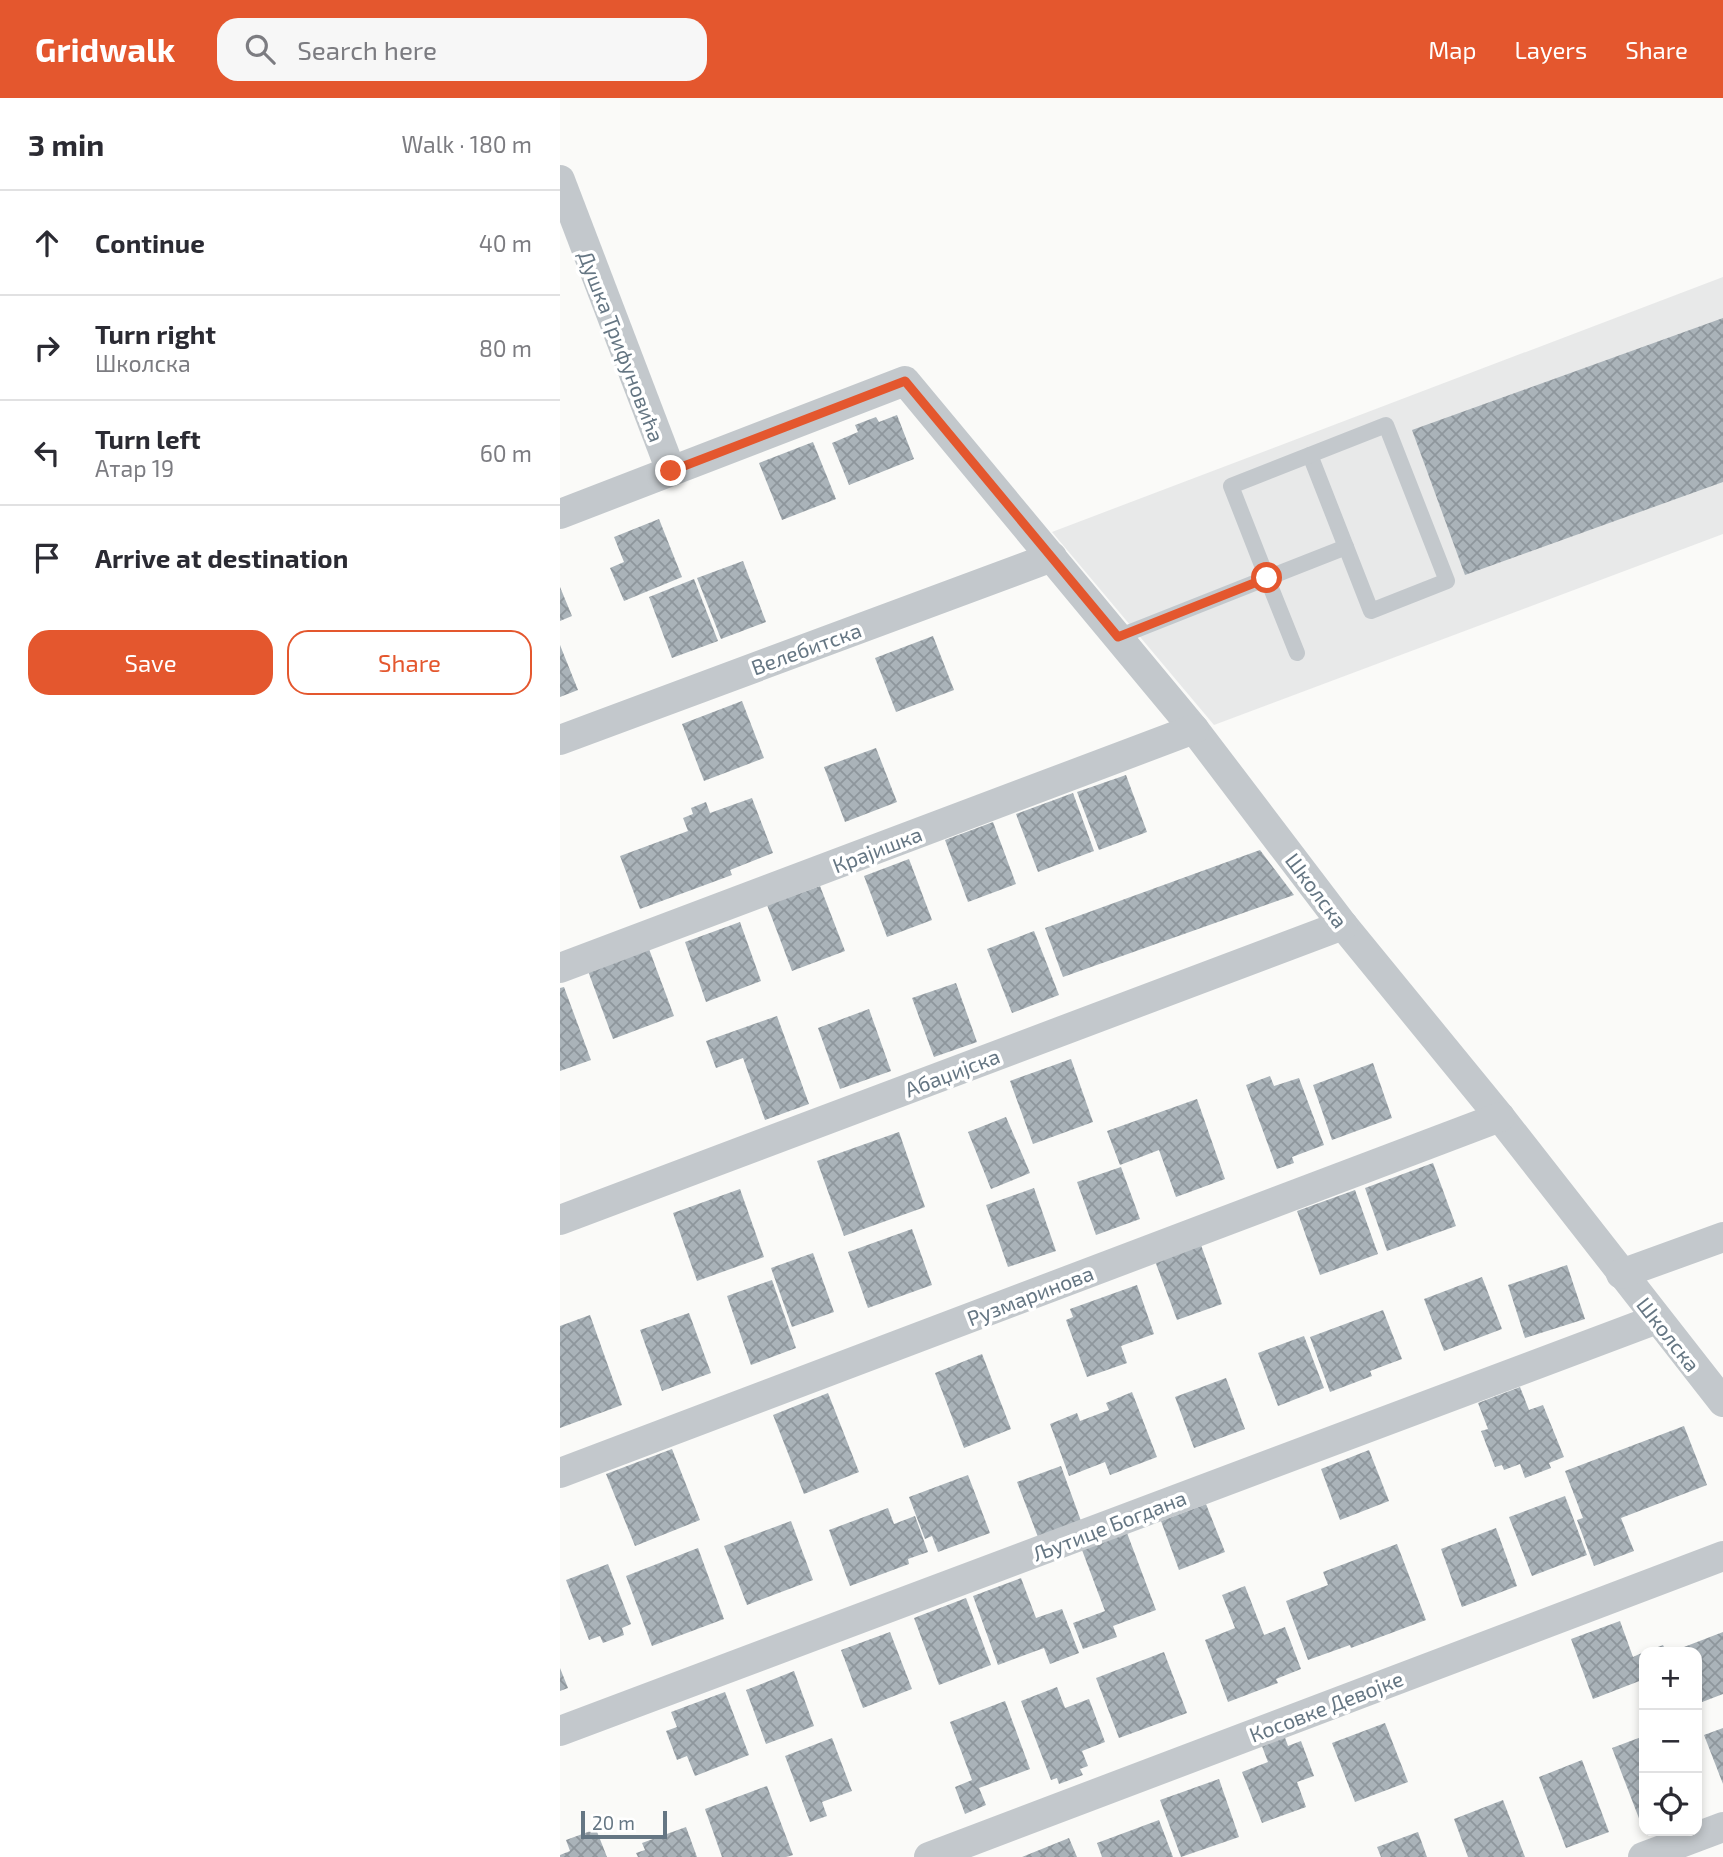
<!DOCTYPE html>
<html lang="en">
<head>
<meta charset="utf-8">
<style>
	:root { --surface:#fff; --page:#f7f7f7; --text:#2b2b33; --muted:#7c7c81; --line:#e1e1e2; --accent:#e4572e }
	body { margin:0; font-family:"Exo 2",sans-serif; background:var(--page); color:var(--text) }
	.controls { position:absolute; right:21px; bottom:21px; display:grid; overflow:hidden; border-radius:14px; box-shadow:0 4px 10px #0003 }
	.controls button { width:63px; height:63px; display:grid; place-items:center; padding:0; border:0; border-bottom:2px solid var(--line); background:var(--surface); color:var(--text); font:35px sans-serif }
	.scale { position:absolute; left:21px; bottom:18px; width:86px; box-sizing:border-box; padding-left:7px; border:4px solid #657683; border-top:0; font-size:19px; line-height:24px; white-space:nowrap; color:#657683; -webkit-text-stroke:5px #fff; paint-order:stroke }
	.stop { position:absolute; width:21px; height:21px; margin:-16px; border:5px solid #e4572e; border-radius:50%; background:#fff }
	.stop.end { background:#e4572e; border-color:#fff; box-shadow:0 2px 7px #0008 }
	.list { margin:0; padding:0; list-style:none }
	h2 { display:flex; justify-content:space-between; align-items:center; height:91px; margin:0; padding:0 28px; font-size:30px }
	h2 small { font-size:23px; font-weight:400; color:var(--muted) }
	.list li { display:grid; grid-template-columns:46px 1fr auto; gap:21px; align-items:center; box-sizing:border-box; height:105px; padding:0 28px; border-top:2px solid var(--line) }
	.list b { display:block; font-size:26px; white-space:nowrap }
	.list p { margin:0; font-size:23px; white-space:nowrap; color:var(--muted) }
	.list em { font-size:23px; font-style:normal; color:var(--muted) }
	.actions { display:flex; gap:14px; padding:21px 28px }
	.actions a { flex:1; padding:16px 0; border:2px solid var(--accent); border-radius:21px; text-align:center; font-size:24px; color:var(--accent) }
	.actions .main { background:var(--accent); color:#fff }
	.icon { flex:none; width:38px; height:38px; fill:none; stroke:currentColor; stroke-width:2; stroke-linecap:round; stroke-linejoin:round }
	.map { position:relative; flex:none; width:1163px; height:1759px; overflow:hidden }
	header { display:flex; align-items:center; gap:42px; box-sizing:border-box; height:98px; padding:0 35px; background:var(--accent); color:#fff }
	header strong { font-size:33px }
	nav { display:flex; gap:38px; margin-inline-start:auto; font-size:24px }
	.search { width:490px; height:63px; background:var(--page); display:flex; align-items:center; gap:18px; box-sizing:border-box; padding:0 24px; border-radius:21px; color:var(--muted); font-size:26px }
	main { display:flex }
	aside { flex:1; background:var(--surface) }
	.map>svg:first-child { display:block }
	.built { fill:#e8e9e9 }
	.building { fill:url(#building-cross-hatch) }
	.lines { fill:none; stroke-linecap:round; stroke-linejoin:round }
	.lane { stroke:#c3c8cc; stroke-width:16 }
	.street { stroke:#c3c8cc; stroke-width:30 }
	.route { stroke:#e4572e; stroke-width:9 }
	.labels { text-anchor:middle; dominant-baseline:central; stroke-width:7; stroke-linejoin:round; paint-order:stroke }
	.street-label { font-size:21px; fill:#657683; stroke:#fff }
</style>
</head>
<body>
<header>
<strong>Gridwalk</strong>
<div class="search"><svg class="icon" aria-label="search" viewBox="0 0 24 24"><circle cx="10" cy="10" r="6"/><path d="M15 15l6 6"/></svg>Search here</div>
<nav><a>Map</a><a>Layers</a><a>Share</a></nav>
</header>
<main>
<aside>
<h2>3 min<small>Walk · 180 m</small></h2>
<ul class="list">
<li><svg class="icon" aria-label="ahead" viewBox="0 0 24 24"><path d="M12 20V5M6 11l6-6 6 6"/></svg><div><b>Continue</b></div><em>40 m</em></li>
<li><svg class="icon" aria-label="right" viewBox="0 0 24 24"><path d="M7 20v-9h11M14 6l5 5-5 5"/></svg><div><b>Turn right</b><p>Школска</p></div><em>80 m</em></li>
<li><svg class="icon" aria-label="left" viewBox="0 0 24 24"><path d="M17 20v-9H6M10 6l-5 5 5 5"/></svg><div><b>Turn left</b><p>Атар 19</p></div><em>60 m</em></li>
<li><svg class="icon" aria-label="arrive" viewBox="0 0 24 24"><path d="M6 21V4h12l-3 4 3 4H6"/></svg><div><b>Arrive at destination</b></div></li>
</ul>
<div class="actions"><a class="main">Save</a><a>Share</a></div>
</aside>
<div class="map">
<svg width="1163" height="1759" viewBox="0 0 1163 1759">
	<defs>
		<pattern id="building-cross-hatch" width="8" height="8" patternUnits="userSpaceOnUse" patternTransform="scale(1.75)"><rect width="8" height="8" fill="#aab3b9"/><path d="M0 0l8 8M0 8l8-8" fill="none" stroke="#8e969c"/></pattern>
	</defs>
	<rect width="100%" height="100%" fill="#fafaf8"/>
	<polygon class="built" points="1163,179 1163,436 654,627 492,434"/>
	<g class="building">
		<polygon points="1163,220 1163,384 905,477 852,332"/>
		<polygon points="337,317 354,361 289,387 272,345 298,334 295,327 316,319 319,324"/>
		<polygon points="253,344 276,401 222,422 199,365"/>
		<polygon points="99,421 122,479 64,503 50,470 64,464 54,439"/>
		<polygon points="183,463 206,524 161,541 137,480"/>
		<polygon points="134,481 158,543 112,560 89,499"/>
		<polygon points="0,489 12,518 0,523"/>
		<polygon points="373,538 394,592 336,614 315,560"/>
		<polygon points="0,547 18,592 0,599"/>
		<polygon points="182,603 204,660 144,683 122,626"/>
		<polygon points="316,650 337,704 285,724 264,669"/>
		<polygon points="566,677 587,734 539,752 517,694"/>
		<polygon points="513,695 534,753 478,774 456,716"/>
		<polygon points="192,700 213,755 170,772 172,777 80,811 60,758 128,733 123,720 133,716 131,710 146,704 150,715"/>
		<polygon points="433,724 456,786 408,804 385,742"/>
		<polygon points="700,752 734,797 503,879 485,830"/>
		<polygon points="349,761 372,822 327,839 304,778"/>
		<polygon points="260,788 285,853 232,873 207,807"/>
		<polygon points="180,824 201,883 146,904 125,844"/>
		<polygon points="474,833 499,897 452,915 427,851"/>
		<polygon points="89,851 114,918 53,941 28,873"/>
		<polygon points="396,885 417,944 374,959 352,900"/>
		<polygon points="4,889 31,962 0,973 0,890"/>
		<polygon points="309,911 331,973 280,991 258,930"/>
		<polygon points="217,918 249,1006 205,1022 183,960 156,970 146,943"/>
		<polygon points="511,961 533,1024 473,1046 450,983"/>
		<polygon points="813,965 832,1020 772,1042 753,987"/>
		<polygon points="710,978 714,988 739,980 764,1047 732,1059 734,1065 717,1071 686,987"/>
		<polygon points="637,1001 665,1081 616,1099 599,1052 560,1067 547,1033"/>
		<polygon points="446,1019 470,1075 431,1091 408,1034"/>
		<polygon points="339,1034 365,1109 284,1138 257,1063"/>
		<polygon points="873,1065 896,1128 827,1153 805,1090"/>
		<polygon points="561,1069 580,1121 536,1137 517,1084"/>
		<polygon points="474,1090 496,1153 448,1169 426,1107"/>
		<polygon points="180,1091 204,1159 137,1183 113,1115"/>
		<polygon points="795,1092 818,1156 760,1177 737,1113"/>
		<polygon points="352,1131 372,1187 308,1210 288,1154"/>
		<polygon points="641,1147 662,1206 617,1222 595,1163"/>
		<polygon points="253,1155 274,1214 232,1229 211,1170"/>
		<polygon points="1007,1167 1025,1221 965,1240 948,1187"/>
		<polygon points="922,1179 942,1231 884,1253 864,1201"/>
		<polygon points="212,1182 236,1250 191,1267 167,1198"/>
		<polygon points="577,1187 594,1236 561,1248 567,1265 527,1279 506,1222 513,1219 510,1211"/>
		<polygon points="823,1212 842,1261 810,1273 812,1278 770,1294 750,1239"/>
		<polygon points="129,1215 151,1275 102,1293 80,1232"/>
		<polygon points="30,1217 62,1307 0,1330 0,1228"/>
		<polygon points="744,1238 764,1290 718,1308 698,1255"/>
		<polygon points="422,1256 451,1331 404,1350 375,1275"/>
		<polygon points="666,1280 685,1331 634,1350 615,1299"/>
		<polygon points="960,1289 969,1312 983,1307 1004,1359 989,1365 991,1370 965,1380 960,1366 944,1372 942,1367 935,1369 921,1333 928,1331 918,1305"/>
		<polygon points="572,1294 597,1359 550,1377 545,1364 509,1378 490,1326 517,1315 520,1323 549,1312 546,1305"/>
		<polygon points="268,1295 299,1374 244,1396 213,1317"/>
		<polygon points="1124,1328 1147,1387 1061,1420 1074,1453 1034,1468 1017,1422 1023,1420 1005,1373"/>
		<polygon points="112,1351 140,1422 75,1448 46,1376"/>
		<polygon points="809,1352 829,1403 780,1422 761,1371"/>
		<polygon points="501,1368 521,1423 478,1439 457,1384"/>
		<polygon points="408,1377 430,1435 378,1454 372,1438 365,1441 349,1399"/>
		<polygon points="1005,1398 1027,1457 972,1478 949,1419"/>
		<polygon points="646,1406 665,1454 619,1472 601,1423"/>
		<polygon points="328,1410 334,1426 355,1418 368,1454 348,1461 349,1466 290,1488 269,1432"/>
		<polygon points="231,1423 253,1482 187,1507 164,1448"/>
		<polygon points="936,1430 957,1488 902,1509 881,1451"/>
		<polygon points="567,1435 596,1512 553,1528 557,1539 523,1551 513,1525 545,1513 522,1452"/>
		<polygon points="837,1446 866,1522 791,1550 790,1547 748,1562 726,1503 768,1487 763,1474"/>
		<polygon points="138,1450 164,1521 92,1548 66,1478"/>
		<polygon points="48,1466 71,1526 62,1530 64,1537 43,1545 40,1538 29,1542 6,1482"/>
		<polygon points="461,1480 476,1520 502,1511 519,1555 490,1566 484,1550 438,1567 413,1498"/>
		<polygon points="685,1488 704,1537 725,1529 741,1571 716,1581 718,1585 668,1604 645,1542 675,1530 662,1497"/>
		<polygon points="406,1500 431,1567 379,1587 354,1520"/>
		<polygon points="1060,1523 1073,1559 1084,1554 1084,1587 1082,1582 1033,1601 1011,1541"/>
		<polygon points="330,1534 352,1591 303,1610 281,1552"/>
		<polygon points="1163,1534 1163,1596 1137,1606 1137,1554 1111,1554"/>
		<polygon points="1103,1547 1106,1554 1085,1554"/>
		<polygon points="604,1554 627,1615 559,1640 536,1580"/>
		<polygon points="0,1570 8,1590 0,1593"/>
		<polygon points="234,1573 254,1628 206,1646 186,1592"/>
		<polygon points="497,1589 505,1610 529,1601 545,1644 522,1653 528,1668 520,1671 523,1677 499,1686 497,1680 491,1682 461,1603"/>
		<polygon points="165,1594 189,1657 135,1678 127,1658 117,1662 106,1633 117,1629 111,1614"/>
		<polygon points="445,1603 470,1671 419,1690 426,1707 405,1716 395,1689 412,1682 390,1624"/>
		<polygon points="825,1625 848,1684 795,1704 772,1645"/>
		<polygon points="1163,1630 1163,1686 1144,1637"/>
		<polygon points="723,1634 728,1648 741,1643 754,1678 737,1684 746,1709 702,1725 682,1674 708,1664 700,1643"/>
		<polygon points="1084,1638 1084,1721 1080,1723 1052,1650"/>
		<polygon points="272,1640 292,1693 262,1704 267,1718 250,1724 225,1658"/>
		<polygon points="1022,1662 1049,1734 1006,1750 979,1679"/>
		<polygon points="659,1681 679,1739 621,1759 600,1702"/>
		<polygon points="207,1688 233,1757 226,1759 162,1759 145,1711"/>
		<polygon points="943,1702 965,1759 908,1759 894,1721"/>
		<polygon points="599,1722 613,1759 542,1759 537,1745"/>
		<polygon points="126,1729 137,1759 78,1759 76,1755 85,1752 82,1745"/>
		<polygon points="36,1731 47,1759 0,1759 0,1757 10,1753 6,1742"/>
		<polygon points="858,1734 867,1759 821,1759 817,1749"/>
		<polygon points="509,1740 517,1759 462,1759"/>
	</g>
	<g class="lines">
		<g class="lane">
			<polyline points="750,357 786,449"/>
			<polyline points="558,539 707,480 671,388 826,327 887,483 811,513 786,449 707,480 737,555"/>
		</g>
		<g class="street">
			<polyline points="0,82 111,373"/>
			<polyline points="0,416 345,283 634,631 783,827 940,1019 1163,1304"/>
			<polyline points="0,642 492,459"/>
			<polyline points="0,870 634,631"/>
			<polyline points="0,1122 783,827"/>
			<polyline points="1061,1176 1163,1139"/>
			<polyline points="0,1375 940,1019"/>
			<polyline points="0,1633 1097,1221"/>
			<polyline points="369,1759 1163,1458"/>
			<polyline points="1083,1759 1163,1729"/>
		</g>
	</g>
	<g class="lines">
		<polyline class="route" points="111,373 345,283 558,539 707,480"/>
	</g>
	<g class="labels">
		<g class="street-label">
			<text transform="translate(62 248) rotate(69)">Душка Трифуновића</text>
			<text transform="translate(246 550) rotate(-20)">Велебитска</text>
			<text transform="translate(317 751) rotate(-21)">Крајишка</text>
			<text transform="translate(757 792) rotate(53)">Школска</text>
			<text transform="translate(392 974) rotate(-21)">Абаџијска</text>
			<text transform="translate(470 1197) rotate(-21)">Рузмаринова</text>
			<text transform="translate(1109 1236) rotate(52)">Школска</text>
			<text transform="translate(549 1427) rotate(-21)">Љутице Богдана</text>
			<text transform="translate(766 1608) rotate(-21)">Косовке Девојке</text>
		</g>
	</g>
</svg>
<div class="controls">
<button>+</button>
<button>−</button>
<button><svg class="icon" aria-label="locate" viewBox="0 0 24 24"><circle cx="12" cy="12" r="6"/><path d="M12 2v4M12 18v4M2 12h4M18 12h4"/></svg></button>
</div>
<div class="scale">20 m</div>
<div class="stop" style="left:707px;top:480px"></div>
<div class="stop end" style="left:111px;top:373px"></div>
</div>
</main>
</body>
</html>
